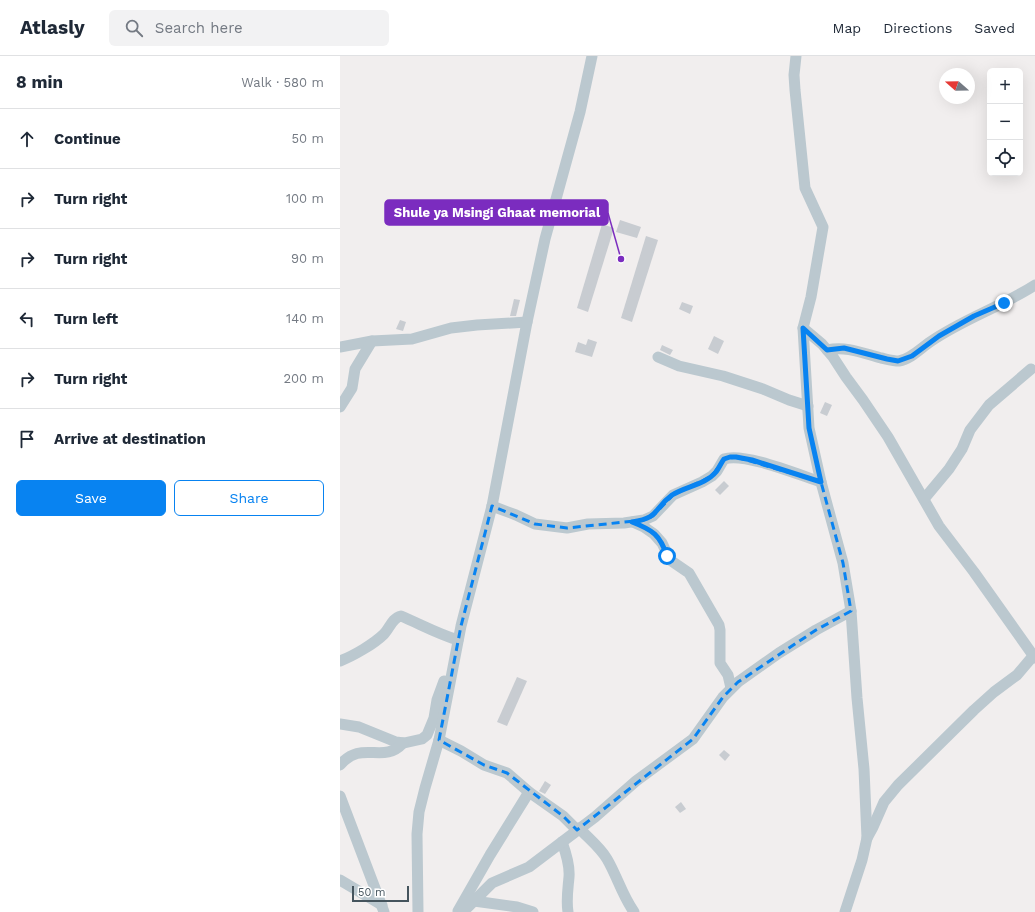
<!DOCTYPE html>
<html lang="en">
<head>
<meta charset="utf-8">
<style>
	:root { --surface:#fff; --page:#f2f2f3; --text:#1f2937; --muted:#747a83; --line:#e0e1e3; --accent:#0883f1 }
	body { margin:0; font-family:"Work Sans",sans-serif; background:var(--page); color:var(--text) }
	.controls { position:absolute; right:12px; top:12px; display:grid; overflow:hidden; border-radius:6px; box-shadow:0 4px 16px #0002 }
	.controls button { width:36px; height:36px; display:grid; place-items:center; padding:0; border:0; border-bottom:1px solid var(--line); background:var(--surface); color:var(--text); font:20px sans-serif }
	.compass { position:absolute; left:599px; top:12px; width:36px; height:36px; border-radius:50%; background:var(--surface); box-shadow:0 4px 16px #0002; rotate:290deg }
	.scale { position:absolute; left:12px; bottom:10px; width:57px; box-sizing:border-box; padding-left:4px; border:2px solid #45545d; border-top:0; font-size:11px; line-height:14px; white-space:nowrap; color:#45545d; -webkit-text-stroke:3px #fff; paint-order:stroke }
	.stop { position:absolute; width:12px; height:12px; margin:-9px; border:3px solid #0883f1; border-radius:50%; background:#fff }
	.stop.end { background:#0883f1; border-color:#fff; box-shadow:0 1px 4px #0008 }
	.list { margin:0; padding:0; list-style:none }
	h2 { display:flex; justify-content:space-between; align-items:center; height:52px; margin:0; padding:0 16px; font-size:17px }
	h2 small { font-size:13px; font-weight:400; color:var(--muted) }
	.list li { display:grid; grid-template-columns:26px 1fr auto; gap:12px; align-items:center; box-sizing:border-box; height:60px; padding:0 16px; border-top:1px solid var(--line) }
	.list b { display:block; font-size:15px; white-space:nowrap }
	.list em { font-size:13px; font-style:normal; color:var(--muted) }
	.actions { display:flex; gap:8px; padding:12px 16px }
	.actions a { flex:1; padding:9px 0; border:1px solid var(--accent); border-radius:6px; text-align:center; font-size:14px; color:var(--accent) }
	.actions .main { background:var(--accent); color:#fff }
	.icon { flex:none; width:22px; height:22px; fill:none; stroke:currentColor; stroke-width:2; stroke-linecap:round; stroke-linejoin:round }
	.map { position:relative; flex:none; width:695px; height:856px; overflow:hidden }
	header { display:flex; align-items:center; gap:24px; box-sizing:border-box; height:56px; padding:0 20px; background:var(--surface); border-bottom:1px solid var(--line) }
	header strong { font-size:19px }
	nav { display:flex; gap:22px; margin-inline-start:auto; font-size:14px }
	.search { width:280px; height:36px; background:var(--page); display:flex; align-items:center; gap:10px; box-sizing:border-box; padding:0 14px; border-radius:6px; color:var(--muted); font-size:15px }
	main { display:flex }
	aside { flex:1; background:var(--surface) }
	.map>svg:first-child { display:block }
	.building { fill:#c8ccd1 }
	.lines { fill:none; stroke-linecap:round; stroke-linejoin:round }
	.minor { stroke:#bbc8cf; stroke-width:11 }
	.route { stroke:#0883f1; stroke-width:5 }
	.marked { fill:none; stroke:#0883f1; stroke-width:3; stroke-dasharray:8 5; stroke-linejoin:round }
	.leader { fill:none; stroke:#7b2cbf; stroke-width:1.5 }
	.callout-dot { fill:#7b2cbf; stroke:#fff; stroke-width:1.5 }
	.callout { fill:#7b2cbf; stroke:#7b2cbf; stroke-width:1.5 }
	.callout-label { font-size:13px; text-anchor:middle; font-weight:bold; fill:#fff }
</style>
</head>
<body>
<header>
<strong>Atlasly</strong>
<div class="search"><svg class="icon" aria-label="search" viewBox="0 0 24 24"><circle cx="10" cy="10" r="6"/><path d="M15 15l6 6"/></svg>Search here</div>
<nav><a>Map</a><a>Directions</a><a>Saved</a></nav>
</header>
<main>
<aside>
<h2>8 min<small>Walk · 580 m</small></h2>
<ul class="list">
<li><svg class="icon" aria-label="ahead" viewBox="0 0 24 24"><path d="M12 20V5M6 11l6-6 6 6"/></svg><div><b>Continue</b></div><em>50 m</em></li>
<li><svg class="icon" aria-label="right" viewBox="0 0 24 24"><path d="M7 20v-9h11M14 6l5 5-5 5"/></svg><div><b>Turn right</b></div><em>100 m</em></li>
<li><svg class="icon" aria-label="right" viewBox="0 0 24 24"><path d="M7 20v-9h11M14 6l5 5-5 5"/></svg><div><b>Turn right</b></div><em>90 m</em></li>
<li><svg class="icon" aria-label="left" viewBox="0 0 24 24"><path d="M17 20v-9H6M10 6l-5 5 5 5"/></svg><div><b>Turn left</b></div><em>140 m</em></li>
<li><svg class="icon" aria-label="right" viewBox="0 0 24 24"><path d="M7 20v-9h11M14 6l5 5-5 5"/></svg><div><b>Turn right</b></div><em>200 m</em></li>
<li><svg class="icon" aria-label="arrive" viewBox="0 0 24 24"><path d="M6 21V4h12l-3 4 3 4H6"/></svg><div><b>Arrive at destination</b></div></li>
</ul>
<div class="actions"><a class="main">Save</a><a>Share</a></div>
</aside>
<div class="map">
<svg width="695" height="856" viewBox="0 0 695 856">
	<rect width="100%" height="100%" fill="#f1eeee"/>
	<g class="building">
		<polygon points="280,164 301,171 297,182 276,176"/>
		<polygon points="262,168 274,172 248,256 237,252"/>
		<polygon points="306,180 318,184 292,266 281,262"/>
		<polygon points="174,243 180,244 176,260 170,260"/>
		<polygon points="342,246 353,250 350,258 339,253"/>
		<polygon points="60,264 66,266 63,275 56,273"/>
		<polygon points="374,280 384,285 378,298 368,293"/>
		<polygon points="248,283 257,286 252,301 235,296 238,286 246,289"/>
		<polygon points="322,289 333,294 330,299 320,294"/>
		<polygon points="485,346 492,349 487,360 480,357"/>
		<polygon points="384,425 389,430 380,439 375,434"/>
		<polygon points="177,621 187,625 167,670 157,666"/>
		<polygon points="384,694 390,699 385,705 379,699"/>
		<polygon points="205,725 211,729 205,738 199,735"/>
		<polygon points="341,746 346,753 340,757 335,751"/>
	</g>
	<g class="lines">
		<g class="minor">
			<polyline points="456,0 454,19 455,34 465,132 483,171 471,241 463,272 469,372 481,426 503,507 511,555 517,642 524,713 527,782 522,804 505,856"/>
			<polyline points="463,272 482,288 493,301 506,321 523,344 548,381 599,470 634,516 695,602"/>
			<polyline points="0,291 32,285 72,283 111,272 137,269 187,266"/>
			<path d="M487 294C507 290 522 297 541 302 546 303 553 305 559 305 571 303 581 292 590 286 623 263 661 251 695 229"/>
			<polyline points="318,301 339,310 383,320 423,333 449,344 468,350"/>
			<polyline points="0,351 12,332 15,313 32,285"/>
			<polyline points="584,443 609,413 622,393 630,374 649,349 691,313"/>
			<path d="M152 450 176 459 195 468 227 472 248 468 284 467 304 464 313 460 333 439 362 426 372 420 377 415 384 403C404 396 459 419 481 426"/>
			<polyline points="293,466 304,471 314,478 322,487 330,504 349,517 379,569 380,574 380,607 388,619 391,632"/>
			<path d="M0 605C13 600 34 588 44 578 50 572 52 562 61 560 80 568 98 578 118 584"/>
			<polyline points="0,668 19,671 56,686 64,687 82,683 87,679 94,662 97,644 104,625"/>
			<polyline points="99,684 121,695 144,709 167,717 189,736 223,760 237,774"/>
			<path d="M0 709C22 683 43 709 63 687"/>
			<polyline points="0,740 44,856"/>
			<path d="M239 772C248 782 260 791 267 803 277 820 282 839 294 856"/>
			<polyline points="527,782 533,771 544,746 558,729 634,654 654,636 677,619 693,600"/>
			<path d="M222 786C226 797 230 809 229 821 228 833 226 844 228 856"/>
			<polyline points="0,824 42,849"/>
			<polyline points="134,845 177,851 193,856"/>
			<polyline points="118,855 150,799 189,736"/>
			<polyline points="78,856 77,778 79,756 85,732 99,684 121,570 152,450 187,266 205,183 240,56 252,0"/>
			<polyline points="123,856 152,827 189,811 255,761 296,725 353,683 383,641 398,626 439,597 476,574 511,555"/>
		</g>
	</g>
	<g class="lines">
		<path class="route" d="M327 500C320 479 313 474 292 466 320 462 313 453 332 439 346 430 365 429 376 416 379 412 381 407 384 403L390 401H396L412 404 481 426 469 372 463 272 487 294 504 292 547 303 558 305 572 300 599 280 634 260 664 247"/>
	</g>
	<path class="marked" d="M396 401 481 426 503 507 511 555 476 574 398 626 383 641 353 683 237 774 223 760 167 717 144 709 99 684 121 570 152 450 195 468 227 472 304 464 313 460 333 439 372 420 384 403Z"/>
	<path class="leader" d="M281 203L268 157"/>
	<circle class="callout-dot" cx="281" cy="203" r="4"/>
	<rect class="callout" x="45" y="144" width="223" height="25" rx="4"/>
	<g class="callout-label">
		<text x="157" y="161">Shule ya Msingi Ghaat memorial</text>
	</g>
</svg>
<div class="controls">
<button>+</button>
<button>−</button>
<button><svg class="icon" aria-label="locate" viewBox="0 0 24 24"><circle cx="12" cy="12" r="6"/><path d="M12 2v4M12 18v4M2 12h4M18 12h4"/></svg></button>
</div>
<svg class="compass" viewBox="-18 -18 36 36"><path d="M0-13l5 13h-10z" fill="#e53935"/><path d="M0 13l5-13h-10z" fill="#747a83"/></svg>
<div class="scale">50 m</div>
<div class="stop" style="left:327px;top:500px"></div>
<div class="stop end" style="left:664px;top:247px"></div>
</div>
</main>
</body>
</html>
